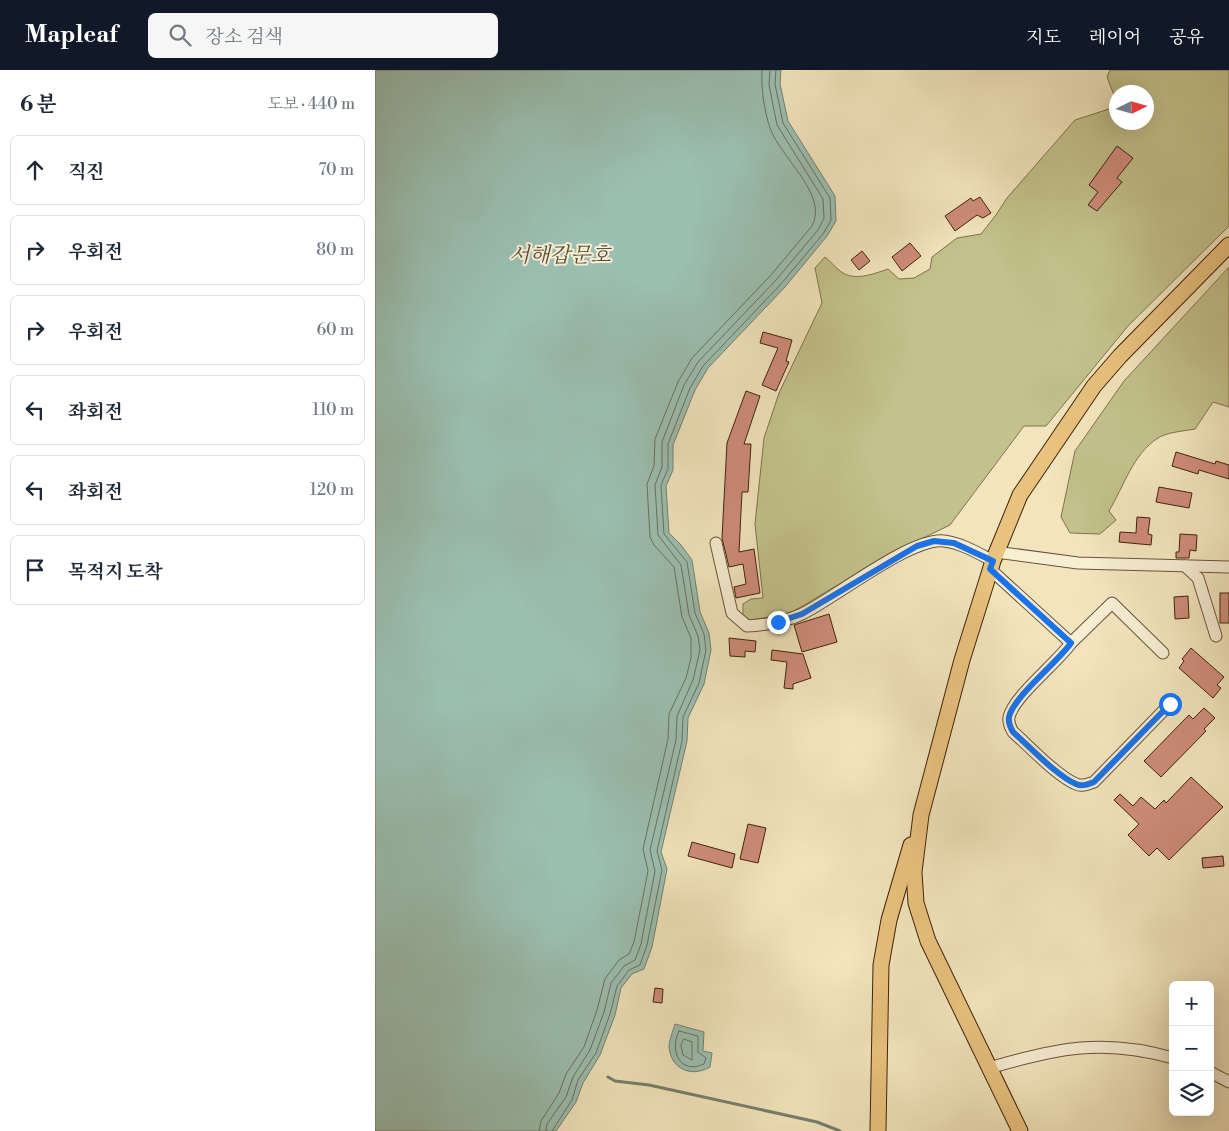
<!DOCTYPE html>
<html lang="ko">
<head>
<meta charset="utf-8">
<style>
	:root { --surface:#fff; --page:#f6f6f7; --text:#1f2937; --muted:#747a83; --line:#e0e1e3; --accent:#111827 }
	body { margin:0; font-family:"Libre Bodoni","Noto Serif KR",serif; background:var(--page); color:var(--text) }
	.controls { position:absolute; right:15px; bottom:15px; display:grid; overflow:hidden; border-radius:8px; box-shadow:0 5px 20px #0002 }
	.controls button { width:45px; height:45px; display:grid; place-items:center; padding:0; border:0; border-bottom:1px solid var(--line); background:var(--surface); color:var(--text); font:25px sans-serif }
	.compass { position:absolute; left:734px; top:15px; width:45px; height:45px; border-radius:50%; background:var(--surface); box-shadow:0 5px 20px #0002; rotate:85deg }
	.stop { position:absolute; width:15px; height:15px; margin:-11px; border:4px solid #1a73e8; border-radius:50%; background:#fff }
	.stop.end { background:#1a73e8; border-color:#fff; box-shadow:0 1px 5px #0008 }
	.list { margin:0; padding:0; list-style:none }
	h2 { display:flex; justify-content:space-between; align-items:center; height:65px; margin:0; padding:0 20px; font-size:21px }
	h2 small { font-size:16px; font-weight:400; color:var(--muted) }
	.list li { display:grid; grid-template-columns:32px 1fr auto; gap:15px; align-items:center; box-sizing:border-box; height:70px; margin:0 10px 10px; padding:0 10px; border:1px solid var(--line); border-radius:8px }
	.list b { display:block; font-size:19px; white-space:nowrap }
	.list em { font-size:16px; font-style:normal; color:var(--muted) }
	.icon { flex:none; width:28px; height:28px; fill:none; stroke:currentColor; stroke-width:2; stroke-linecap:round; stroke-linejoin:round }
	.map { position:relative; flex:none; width:854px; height:1061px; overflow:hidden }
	header { display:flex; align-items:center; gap:30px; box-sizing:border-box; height:70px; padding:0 25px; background:var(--accent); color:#fff }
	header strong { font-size:24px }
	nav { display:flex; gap:28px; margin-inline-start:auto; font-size:18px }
	.search { width:350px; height:45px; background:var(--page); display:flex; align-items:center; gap:12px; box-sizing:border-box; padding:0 18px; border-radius:8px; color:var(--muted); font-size:19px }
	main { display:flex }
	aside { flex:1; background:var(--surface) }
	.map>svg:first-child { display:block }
	.green { fill:#c3c28c; stroke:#80724c; fill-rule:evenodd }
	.water { fill:#9bbfb1; stroke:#76806f }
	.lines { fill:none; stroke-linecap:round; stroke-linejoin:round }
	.shore { stroke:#6c705e; stroke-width:1 }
	.stream { stroke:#76806f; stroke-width:3 }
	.building { fill:#cf8c7b; stroke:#3e220c }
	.minor-casing { stroke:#6b5338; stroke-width:13 }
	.major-casing { stroke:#3e220c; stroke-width:17 }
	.minor { stroke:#f7eed4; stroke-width:11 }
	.major { stroke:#e9c27e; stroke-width:15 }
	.route { stroke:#1a73e8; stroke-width:6 }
	.labels { text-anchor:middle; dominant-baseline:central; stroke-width:4; stroke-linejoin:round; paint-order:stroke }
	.water-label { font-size:21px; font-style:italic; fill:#5a513e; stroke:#f7eed4 }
</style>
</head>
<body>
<header>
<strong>Mapleaf</strong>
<div class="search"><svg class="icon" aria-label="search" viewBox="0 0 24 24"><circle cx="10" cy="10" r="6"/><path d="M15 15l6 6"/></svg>장소 검색</div>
<nav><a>지도</a><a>레이어</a><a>공유</a></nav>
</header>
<main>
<aside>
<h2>6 분<small>도보 · 440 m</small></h2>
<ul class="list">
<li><svg class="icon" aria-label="ahead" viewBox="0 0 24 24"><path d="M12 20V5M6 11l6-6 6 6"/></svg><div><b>직진</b></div><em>70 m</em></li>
<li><svg class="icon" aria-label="right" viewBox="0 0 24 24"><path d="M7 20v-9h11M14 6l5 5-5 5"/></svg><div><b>우회전</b></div><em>80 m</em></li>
<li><svg class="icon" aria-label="right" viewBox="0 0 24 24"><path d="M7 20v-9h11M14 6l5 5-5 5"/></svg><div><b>우회전</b></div><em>60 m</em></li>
<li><svg class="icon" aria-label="left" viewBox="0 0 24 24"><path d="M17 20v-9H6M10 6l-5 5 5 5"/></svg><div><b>좌회전</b></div><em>110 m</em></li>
<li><svg class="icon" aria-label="left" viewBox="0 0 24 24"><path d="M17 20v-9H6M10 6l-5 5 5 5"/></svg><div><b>좌회전</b></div><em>120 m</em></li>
<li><svg class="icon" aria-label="arrive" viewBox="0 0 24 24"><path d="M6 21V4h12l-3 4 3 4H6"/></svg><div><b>목적지 도착</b></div></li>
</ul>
</aside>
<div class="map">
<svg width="854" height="1061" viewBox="0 0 854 1061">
	<rect width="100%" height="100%" fill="#f2e5bd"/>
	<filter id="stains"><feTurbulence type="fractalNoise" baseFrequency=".004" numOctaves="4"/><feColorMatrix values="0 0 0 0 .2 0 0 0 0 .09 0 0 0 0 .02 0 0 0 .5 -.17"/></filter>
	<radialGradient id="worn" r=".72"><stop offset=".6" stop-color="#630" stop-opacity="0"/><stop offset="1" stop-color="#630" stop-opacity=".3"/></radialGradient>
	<g class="green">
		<path d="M735 0H854V156L753 256 671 356H649L575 455 509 487 426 537 413 544 375 550 368 545V534L376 529 388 528 380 454 389 368 404 323 447 233 440 198 450 187C456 192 460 197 465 201 479 212 498 204 513 199L524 209 539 208 555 199 557 187 582 168 606 164 621 145 632 128 700 50 734 39 739 25 732 7ZM742 22H772V52H742Z"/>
		<path d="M854 197V337L838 332 820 359C810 361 792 362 783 368 758 384 749 416 734 441L741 450 725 464 695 463 686 447 700 381 749 311Z"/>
	</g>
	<g class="water">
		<polygon points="0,0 406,0 405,14 413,51 460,126 461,151 452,166 410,217 333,298 320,320 298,375 298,400 291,416 294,463 306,475 317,490 325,542 334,563 336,580 329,614 313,648 312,671 286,782 292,799 277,877 269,899 257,904 246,918 240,945 225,985 208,1013 201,1032 181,1061 0,1061"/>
		<path d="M300 954 329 962 328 981 337 983 335 997C316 1008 296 999 294 977 294 970 298 961 300 954Z"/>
	</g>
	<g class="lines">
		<g class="shore">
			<path d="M304 961 323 966V982L331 988 329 994C305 1005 294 981 304 961Z"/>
			<polygon points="309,969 317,972 317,990 308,985 306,976"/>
			<path d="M164 1061 166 1051 184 1023 191 1004 209 977 222 940 230 909 244 890 254 884 259 872 273 801 268 779 293 669 294 644 311 608 316 588V568L307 547 299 497 279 475 275 467 272 414 279 396 280 369 303 312 317 288 396 205 437 156C454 125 405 87 395 58 389 40 386 18 387 0"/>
			<polyline points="171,1061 172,1054 191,1027 198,1007 215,980 229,942 236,913 249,896 260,890 266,874 280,801 275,780 301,670 302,646 318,610 325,580 323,566 314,545 306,495 283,465 280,415 287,397 287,372 309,315 323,292 401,210 443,160 449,148 448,129 402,55 394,15 395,0"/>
			<polyline points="177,1061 197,1030 203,1010 221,983 235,944 242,916 254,900 265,895 272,875 287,800 282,781 307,671 308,647 324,613 331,580 329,564 320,543 312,492 289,464 286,415 293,399 293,374 315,318 328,296 406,214 448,164 456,150 455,128 408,53 400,14 401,0"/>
		</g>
		<polyline class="stream" points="233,1007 240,1011 274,1015 442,1052 465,1061"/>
	</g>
	<g class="building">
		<polygon points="742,76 758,88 742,108 747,112 722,141 713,135 723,122 714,115"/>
		<polygon points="605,127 616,143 608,148 602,145 580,161 570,146 596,128 598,131"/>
		<polygon points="535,173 546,186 527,201 517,187"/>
		<polygon points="487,181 495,191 484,200 476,190"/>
		<polygon points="388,262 417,270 411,291 414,292 401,321 387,315 403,278 385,273"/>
		<polygon points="371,321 385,326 369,374 376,374 373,422 367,422 364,482 379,479 385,523 361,528 359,517 371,514 368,494 354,497 347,468 352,373"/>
		<polygon points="801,382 840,394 841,391 854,395 854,409 824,400 823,404 797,396"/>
		<polygon points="784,417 817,423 814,438 781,432"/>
		<polygon points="762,447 775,448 773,464 777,465 776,475 744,472 745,462 761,463"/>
		<polygon points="805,464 822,465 821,481 815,480 814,488 801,488 801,482 804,482"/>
		<rect x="845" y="523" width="9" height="30"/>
		<polygon points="813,526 814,548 800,549 799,527"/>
		<polygon points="454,544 462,572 427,582 419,555"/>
		<polygon points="354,568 381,571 380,582 370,581 370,587 355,586"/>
		<polygon points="816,578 849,607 842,615 846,618 838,628 804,598 809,591 807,589"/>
		<polygon points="397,580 428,584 436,608 418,614 418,619 409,618 412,592 396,590"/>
		<polygon points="829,638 840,648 829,659 831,661 786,707 769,691 814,645 818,649"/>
		<polygon points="816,707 848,737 794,790 782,778 774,786 753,765 764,754 739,730 745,724 758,736 766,727 780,739 789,730 791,733"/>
		<polygon points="373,754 391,758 383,793 365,789"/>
		<polygon points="317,772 360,784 357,798 313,786"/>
		<polygon points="848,786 849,796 828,798 827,788"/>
		<polygon points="280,918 288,919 287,933 278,932"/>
	</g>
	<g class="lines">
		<g class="minor-casing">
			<g id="minor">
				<path d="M341 473 357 543 372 556C390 555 410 552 427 544 460 528 536 467 569 471 586 473 603 483 618 491"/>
				<polyline points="621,482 703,493 854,497"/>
				<polyline points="810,496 823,508 841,566"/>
				<path d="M615 499 696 573C682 593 639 626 634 647 633 653 635 657 638 662 654 676 683 707 701 714 707 717 713 714 719 712L795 634"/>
				<polyline points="696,573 737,533 788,583"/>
				<path d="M614 998C682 978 729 968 798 988"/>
				<polyline points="835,1002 854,1012"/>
			</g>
		</g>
		<g class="major-casing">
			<g id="major">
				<polyline points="503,1061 506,895 514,850 536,775"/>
				<polyline points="645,1061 553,871 541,833 539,802 546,745 587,590 618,491 645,425 719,316 745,286 854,175"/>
			</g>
		</g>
		<use href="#minor" class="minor"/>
		<use href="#major" class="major"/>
	</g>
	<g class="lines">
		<path class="route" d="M403 552 427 544 525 486 542 476 559 471 579 473 618 491 615 499 696 573C682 593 639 626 634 647 633 653 635 657 638 662 654 676 683 707 701 714 708 717 713 714 719 712L795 634"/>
	</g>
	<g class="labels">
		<g class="water-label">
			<text x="185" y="186">서해갑문호</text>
		</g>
	</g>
	<rect width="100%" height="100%" filter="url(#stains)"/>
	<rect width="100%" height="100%" fill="url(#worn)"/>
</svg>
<div class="controls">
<button>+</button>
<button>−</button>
<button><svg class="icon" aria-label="layers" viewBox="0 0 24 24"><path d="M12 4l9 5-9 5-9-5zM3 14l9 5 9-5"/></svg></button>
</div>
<svg class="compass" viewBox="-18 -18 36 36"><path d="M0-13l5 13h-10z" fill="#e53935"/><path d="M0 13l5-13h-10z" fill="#747a83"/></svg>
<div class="stop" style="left:795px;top:634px"></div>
<div class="stop end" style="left:403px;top:552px"></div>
</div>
</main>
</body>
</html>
